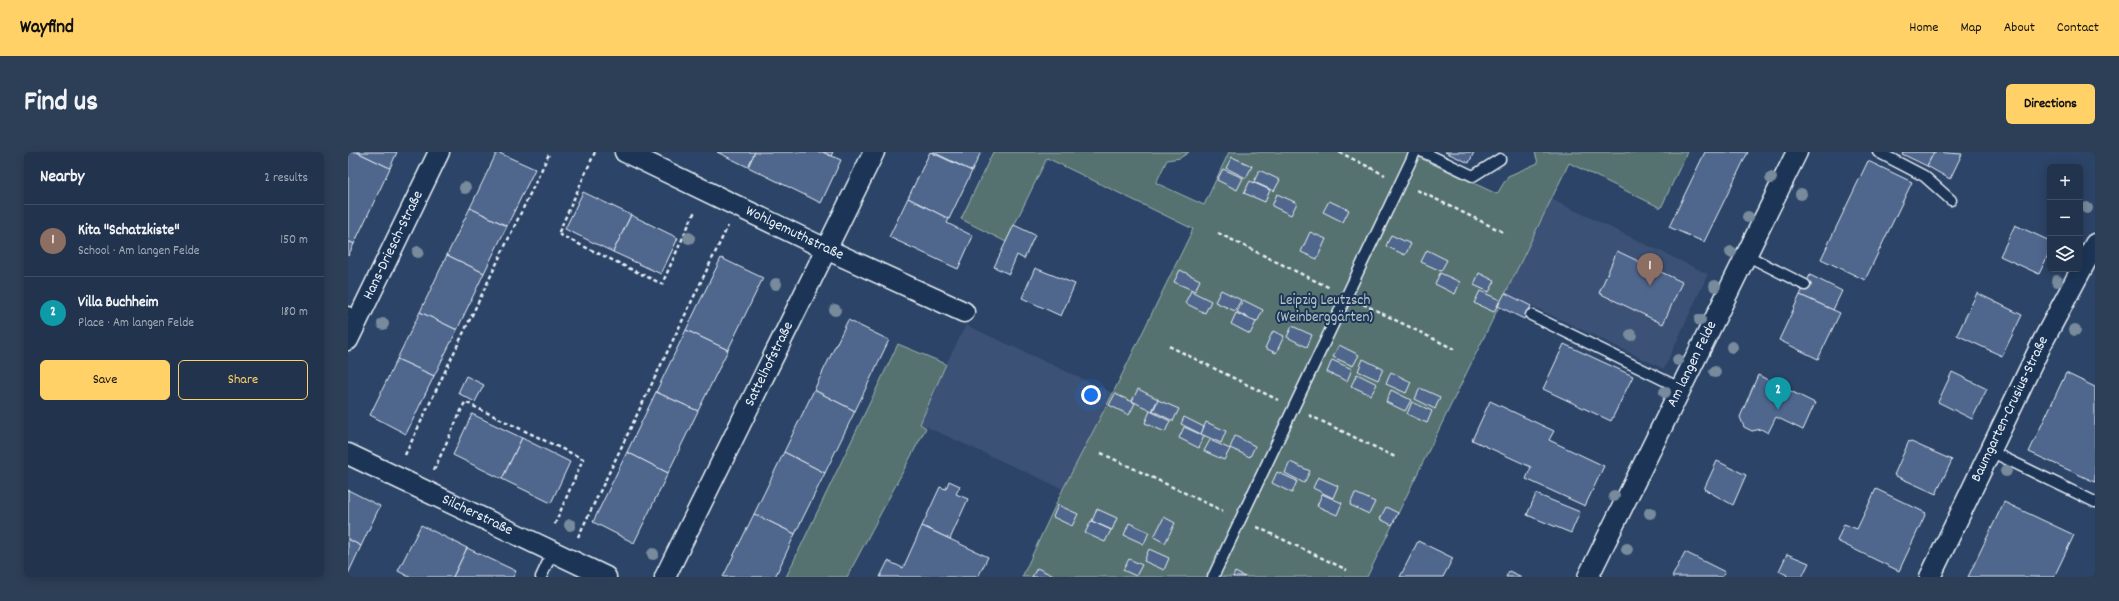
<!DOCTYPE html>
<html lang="en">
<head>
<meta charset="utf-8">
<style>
	:root { --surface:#21334d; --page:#2d3f57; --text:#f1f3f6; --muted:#a2aab6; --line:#3e4e65; --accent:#ffd166 }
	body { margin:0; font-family:Dekko,sans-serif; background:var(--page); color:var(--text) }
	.controls { position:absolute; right:12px; top:12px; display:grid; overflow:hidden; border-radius:6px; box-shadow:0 2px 10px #0003 }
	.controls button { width:36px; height:36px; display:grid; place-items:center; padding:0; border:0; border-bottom:1px solid var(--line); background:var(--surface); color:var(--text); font:20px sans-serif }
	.you { position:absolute; left:743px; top:243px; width:14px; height:14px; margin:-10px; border:3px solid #fff; border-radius:50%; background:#1a73e8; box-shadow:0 0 0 6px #1a73e833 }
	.badge { display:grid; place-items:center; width:26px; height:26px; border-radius:50%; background:var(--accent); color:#fff; font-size:13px; font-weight:700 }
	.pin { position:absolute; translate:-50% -33px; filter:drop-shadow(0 1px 2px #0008) }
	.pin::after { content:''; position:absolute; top:21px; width:14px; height:12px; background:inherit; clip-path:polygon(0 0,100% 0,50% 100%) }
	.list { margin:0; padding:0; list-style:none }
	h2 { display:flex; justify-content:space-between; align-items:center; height:52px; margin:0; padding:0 16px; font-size:17px }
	h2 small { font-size:13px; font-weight:400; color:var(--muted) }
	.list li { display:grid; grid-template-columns:26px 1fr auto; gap:12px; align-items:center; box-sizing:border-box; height:72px; padding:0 16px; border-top:1px solid var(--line) }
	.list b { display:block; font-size:15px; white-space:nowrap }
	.list p { margin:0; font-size:13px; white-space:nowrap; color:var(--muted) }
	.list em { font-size:13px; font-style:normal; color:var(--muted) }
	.actions { display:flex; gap:8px; padding:12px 16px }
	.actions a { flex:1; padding:9px 0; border:1px solid var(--accent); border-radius:6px; text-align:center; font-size:14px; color:var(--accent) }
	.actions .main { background:var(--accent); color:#111 }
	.icon { flex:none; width:22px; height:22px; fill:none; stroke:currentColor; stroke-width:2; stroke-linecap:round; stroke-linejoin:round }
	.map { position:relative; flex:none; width:1747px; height:425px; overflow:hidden; border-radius:6px }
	header { display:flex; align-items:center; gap:24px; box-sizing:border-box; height:56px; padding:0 20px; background:var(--accent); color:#111 }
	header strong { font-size:19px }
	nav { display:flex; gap:22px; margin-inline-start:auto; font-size:14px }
	.intro { display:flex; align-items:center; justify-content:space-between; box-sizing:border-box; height:96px; padding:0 24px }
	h1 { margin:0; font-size:28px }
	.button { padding:10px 18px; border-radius:6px; background:var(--accent); color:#111; font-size:14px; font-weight:700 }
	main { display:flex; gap:24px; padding:0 24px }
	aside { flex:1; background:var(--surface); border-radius:6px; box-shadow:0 2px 10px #0003 }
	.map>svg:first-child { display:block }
	.built { fill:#3b5175 }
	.green { fill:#57726f; stroke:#a0b2b4 }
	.building { fill:#50668d; stroke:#e8f1f8 }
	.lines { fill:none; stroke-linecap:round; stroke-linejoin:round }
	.lane-casing { stroke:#e8f1f8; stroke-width:13 }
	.street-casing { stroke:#e8f1f8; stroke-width:23 }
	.path { stroke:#e8f1f8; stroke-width:2.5; stroke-dasharray:4 3; stroke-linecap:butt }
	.lane { stroke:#1d3557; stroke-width:10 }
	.street { stroke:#1d3557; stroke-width:20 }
	.tree { fill:#778b9c }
	.labels { text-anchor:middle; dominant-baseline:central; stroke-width:4; stroke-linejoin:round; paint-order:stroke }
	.street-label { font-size:15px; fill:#e8f1f8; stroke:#1d3557 }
	.park-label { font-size:15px; fill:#b5c5c8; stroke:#1d3557 }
</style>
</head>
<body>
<header>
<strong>Wayfind</strong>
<nav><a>Home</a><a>Map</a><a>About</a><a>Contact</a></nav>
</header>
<div class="intro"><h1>Find us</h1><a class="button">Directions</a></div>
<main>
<aside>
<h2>Nearby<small>2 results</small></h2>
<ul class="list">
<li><span class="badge" style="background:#8d6e63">1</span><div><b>Kita &quot;Schatzkiste&quot;</b><p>School · Am langen Felde</p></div><em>150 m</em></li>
<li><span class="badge" style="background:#0f9aa8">2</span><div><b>Villa Buchheim</b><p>Place · Am langen Felde</p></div><em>180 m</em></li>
</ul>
<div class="actions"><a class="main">Save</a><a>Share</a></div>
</aside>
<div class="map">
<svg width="1747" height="425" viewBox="0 0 1747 425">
	<rect width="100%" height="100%" fill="#2c4467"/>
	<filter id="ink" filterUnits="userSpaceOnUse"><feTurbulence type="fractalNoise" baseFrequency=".025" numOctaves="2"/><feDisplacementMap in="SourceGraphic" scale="8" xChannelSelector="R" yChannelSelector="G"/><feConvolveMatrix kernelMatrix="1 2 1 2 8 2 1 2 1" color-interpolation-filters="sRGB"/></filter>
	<g filter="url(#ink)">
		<g class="built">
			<polygon points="1203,47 1360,122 1316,217 1157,141"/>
			<polygon points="618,173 765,241 715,337 572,272 598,212"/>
		</g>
		<g class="green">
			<polygon points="645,0 841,0 832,6 819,8 808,31 856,53 881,0 1059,0 1149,42 1160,24 1190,11 1187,0 1339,0 1313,56 1221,11 1019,425 674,425 715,337 765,241 845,77 699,6 658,90 613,67"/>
			<polygon points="550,192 598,212 572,272 578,276 499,425 438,425"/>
		</g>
		<g class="building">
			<polygon points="0,0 9,0 42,16 6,92 0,89"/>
			<polygon points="9,0 49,0 42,16"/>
			<polygon points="149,0 187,17 159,74 122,56"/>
			<polygon points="369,0 407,0 400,15"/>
			<polygon points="407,0 475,0 493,8 473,51 400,15"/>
			<polygon points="475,0 485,0 483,4"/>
			<polygon points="582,0 624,19 601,67 560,46"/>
			<polygon points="585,0 633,0 624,19"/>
			<polygon points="1097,0 1126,0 1121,11"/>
			<polygon points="1357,0 1400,0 1356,90 1321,75"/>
			<polygon points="1555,0 1586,0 1579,14 1554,2"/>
			<polygon points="1586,0 1614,2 1602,27 1579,14"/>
			<polygon points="884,5 904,14 898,26 878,16"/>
			<polygon points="1520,9 1564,30 1517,128 1473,107"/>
			<polygon points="875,17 895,26 889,38 869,28"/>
			<polygon points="911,18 932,28 926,39 906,30"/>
			<polygon points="902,29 922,38 917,50 896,41"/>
			<polygon points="235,40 283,63 265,100 217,77"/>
			<polygon points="929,42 949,51 943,63 924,54"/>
			<polygon points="560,46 601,67 599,71 625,84 610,117 541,85"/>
			<polygon points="981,49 1001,58 995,70 975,60"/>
			<polygon points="122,56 159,74 136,121 99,103"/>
			<polygon points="283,63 330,86 313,122 265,100"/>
			<polygon points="666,73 687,83 676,107 669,103 661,122 646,115"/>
			<polygon points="1667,73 1702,89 1702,99 1691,122 1652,104"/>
			<polygon points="962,80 978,87 969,107 953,100"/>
			<polygon points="1043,83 1063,92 1057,103 1038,94"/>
			<polygon points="0,89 6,92 0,104"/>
			<polygon points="1079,98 1099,108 1093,119 1073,110"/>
			<polygon points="1269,99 1334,130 1315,172 1251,141"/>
			<polygon points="99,103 136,121 109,178 72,160"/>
			<polygon points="373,106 415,126 380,198 338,178"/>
			<polygon points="687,116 727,132 713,164 674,146"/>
			<polygon points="832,118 852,128 847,139 826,130"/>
			<polygon points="1092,121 1112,130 1107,142 1087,132"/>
			<polygon points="1131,121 1147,129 1141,140 1126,133"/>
			<polygon points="1462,123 1494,139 1485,158 1452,143"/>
			<polygon points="873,138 893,148 887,159 867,150"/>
			<polygon points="843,139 863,149 857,161 837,151"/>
			<polygon points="1132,139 1152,148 1146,160 1126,151"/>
			<polygon points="1157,141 1183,154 1176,167 1150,154"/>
			<polygon points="1629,141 1674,163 1654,204 1609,183"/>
			<polygon points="1452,143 1492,161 1470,207 1431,188"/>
			<polygon points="895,148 915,158 909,170 889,160"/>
			<polygon points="72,160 109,178 86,224 49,207"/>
			<polygon points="888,161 908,170 902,182 883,172"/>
			<polygon points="500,168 541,188 507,259 466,238"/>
			<polygon points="944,174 964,183 959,195 939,185"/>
			<polygon points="338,178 380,198 350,259 308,240"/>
			<polygon points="925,179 936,184 928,201 917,196"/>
			<polygon points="1216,192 1285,224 1263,269 1195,237"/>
			<polygon points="991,193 1011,203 1005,214 985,205"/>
			<polygon points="49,207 86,224 58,282 22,263"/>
			<polygon points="1015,207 1035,217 1030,228 1010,219"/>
			<polygon points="984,208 1004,217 999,229 979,220"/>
			<polygon points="1043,220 1063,230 1058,241 1038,232"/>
			<polygon points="1604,220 1639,237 1624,267 1590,250"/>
			<polygon points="1718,221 1747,235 1747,330 1681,300"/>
			<polygon points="1009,222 1029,232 1023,243 1003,234"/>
			<polygon points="1410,223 1467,251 1455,278 1428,265 1420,281 1413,277 1404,279 1396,275 1392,265"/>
			<polygon points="118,224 136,233 127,250 110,241"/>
			<polygon points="1072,236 1092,245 1087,257 1067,247"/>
			<polygon points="790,237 810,247 804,259 784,249"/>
			<polygon points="466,238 507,259 477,321 436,300"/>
			<polygon points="1043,238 1063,248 1057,259 1038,250"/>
			<polygon points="308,240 350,259 320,321 279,300"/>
			<polygon points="767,242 787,251 781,263 761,253"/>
			<polygon points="810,248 831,257 825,269 805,259"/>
			<polygon points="1142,249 1206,279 1201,288 1256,314 1237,354 1178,327 1183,315 1124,288"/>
			<polygon points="1064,250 1084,259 1079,271 1059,262"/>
			<polygon points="802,259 822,269 817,280 797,271"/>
			<polygon points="124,262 174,286 154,327 105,303"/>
			<polygon points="836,265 856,275 853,282 833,272"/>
			<polygon points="858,270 878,279 873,291 853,282"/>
			<polygon points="836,275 856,284 851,296 831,286"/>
			<polygon points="887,284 907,294 902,305 882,296"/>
			<polygon points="174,286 222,310 203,351 154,327"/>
			<polygon points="862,288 882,297 876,308 856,299"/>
			<polygon points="1561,289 1604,308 1588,342 1546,323"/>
			<polygon points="279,300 320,321 286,391 245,370"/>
			<polygon points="436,300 477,321 447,382 406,362"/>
			<polygon points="1369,309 1398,323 1385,353 1356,337"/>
			<polygon points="942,310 962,319 956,331 937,321"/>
			<polygon points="929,320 949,329 944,341 924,331"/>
			<polygon points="970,325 990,334 985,346 965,336"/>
			<polygon points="601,329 612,334 608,342 620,347 602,387 574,374 592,335 598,337"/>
			<polygon points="1528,337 1578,361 1551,419 1489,389 1496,372 1509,377"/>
			<polygon points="0,338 32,354 13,394 0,387"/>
			<polygon points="1007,341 1027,350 1021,362 1002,353"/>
			<polygon points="974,342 994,351 989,363 969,354"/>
			<polygon points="1188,342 1232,360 1223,381 1179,363"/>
			<polygon points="1656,350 1726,383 1706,425 1620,425"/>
			<polygon points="710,353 730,362 724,374 705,365"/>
			<polygon points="1038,355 1050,361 1044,373 1032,367"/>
			<polygon points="749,357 769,366 764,378 744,369"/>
			<polygon points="406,362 447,382 427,425 375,425"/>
			<polygon points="816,365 827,371 817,391 806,385"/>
			<polygon points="743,369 763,378 757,390 737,381"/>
			<polygon points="781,371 801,380 796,392 776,383"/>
			<polygon points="73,373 119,396 105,425 61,425 50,419"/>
			<polygon points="574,374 640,405 630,425 532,425 540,409 555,416"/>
			<polygon points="0,387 13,394 0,422"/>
			<polygon points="1070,389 1105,406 1095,425 1052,425"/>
			<polygon points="119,396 168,419 165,425 105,425"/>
			<polygon points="801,397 821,406 816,418 796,409"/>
			<polygon points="1337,400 1377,420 1374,425 1324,425"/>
			<polygon points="1439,402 1461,411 1454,425 1438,425 1439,423 1431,419"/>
			<polygon points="781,407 794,413 788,424 775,418"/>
			<polygon points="689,416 708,425 684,425"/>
			<polygon points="1161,419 1174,425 1158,425"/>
			<polygon points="887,420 897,425 885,425"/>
		</g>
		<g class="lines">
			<g class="lane-casing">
				<g id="lane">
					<polyline points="1075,0 1125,24 1152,7"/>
					<polyline points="1530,0 1576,24 1603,48"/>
					<polyline points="1398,103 1457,133"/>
					<polyline points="0,160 11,165"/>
					<polyline points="1183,163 1332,236"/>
					<polyline points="1642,299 1747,350"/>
					<polyline points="193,425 205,399"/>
					<polyline points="865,425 1067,0"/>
				</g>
			</g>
			<g class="street-casing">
				<g id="street">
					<path id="s1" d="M277 0 478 97 616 160"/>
					<path id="s2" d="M0 188 91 0"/>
					<path id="s3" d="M0 302 258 425"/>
					<path id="s4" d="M317 425 526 0"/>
					<path id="s5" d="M1240 425 1449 0"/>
					<path id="s6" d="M1582 425 1695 189 1747 92"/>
				</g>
			</g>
			<g class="path">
				<polyline points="247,0 210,82 314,132 347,59"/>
				<polyline points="991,0 1037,23"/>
				<polyline points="1069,38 1157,81"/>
				<polyline points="870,81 982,136"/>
				<polyline points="1015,152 1106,197"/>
				<polyline points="821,194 930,248"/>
				<polyline points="961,263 1049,306"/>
				<polyline points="753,301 875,359"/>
				<polyline points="57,303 202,0"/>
				<polyline points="86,318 117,250 235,307 206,374"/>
				<polyline points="909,375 999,418"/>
				<polyline points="230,385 380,74"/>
			</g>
			<use href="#lane" class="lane"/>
			<use href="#street" class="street"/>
		</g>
		<g class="tree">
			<circle cx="1423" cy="26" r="6"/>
			<circle cx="117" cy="36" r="6"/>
			<circle cx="1453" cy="42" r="6"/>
			<circle cx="1739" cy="56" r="6"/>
			<circle cx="1400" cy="65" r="6"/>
			<circle cx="341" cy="86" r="6"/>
			<circle cx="70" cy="100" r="6"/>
			<circle cx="1383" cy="100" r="6"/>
			<circle cx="1709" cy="129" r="6"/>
			<circle cx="428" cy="132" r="6"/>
			<circle cx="1367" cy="134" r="6"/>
			<circle cx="487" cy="158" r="6"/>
			<circle cx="1352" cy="168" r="6"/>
			<circle cx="35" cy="172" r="6"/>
			<circle cx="1727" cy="178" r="6"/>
			<circle cx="1283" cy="183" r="6"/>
			<circle cx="1384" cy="195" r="6"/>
			<circle cx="1330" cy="208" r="6"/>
			<circle cx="1367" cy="220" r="6"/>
			<circle cx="1317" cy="240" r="6"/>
			<circle cx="1658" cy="319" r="6"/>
			<circle cx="1266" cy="344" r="6"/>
			<circle cx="1302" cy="361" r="6"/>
			<circle cx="222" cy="373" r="6"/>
			<circle cx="1279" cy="397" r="6"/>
			<circle cx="305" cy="402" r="6"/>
		</g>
	</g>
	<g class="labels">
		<g class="street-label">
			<text stroke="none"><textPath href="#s1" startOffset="188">Wohlgemuthstraße</textPath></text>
			<text stroke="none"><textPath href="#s2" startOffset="105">Hans-Driesch-Straße</textPath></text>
			<text stroke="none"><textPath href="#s5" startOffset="237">Am langen Felde</textPath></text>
			<text stroke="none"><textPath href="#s4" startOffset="237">Sattelhofstraße</textPath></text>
			<text stroke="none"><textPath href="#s6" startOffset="186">Baumgarten-Crusius-Straße</textPath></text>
			<text stroke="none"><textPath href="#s3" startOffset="143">Silcherstraße</textPath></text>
		</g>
		<g class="park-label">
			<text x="977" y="149">Leipzig Leutzsch<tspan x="977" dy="17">(Weinberggärten)</tspan></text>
		</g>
	</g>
</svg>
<div class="controls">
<button>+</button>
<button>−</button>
<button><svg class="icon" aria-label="layers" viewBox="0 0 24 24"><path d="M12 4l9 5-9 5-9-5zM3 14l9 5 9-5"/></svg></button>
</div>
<div class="you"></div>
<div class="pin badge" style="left:1302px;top:134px;background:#8d6e63">1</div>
<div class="pin badge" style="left:1430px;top:258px;background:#0f9aa8">2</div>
</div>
</main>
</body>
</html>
